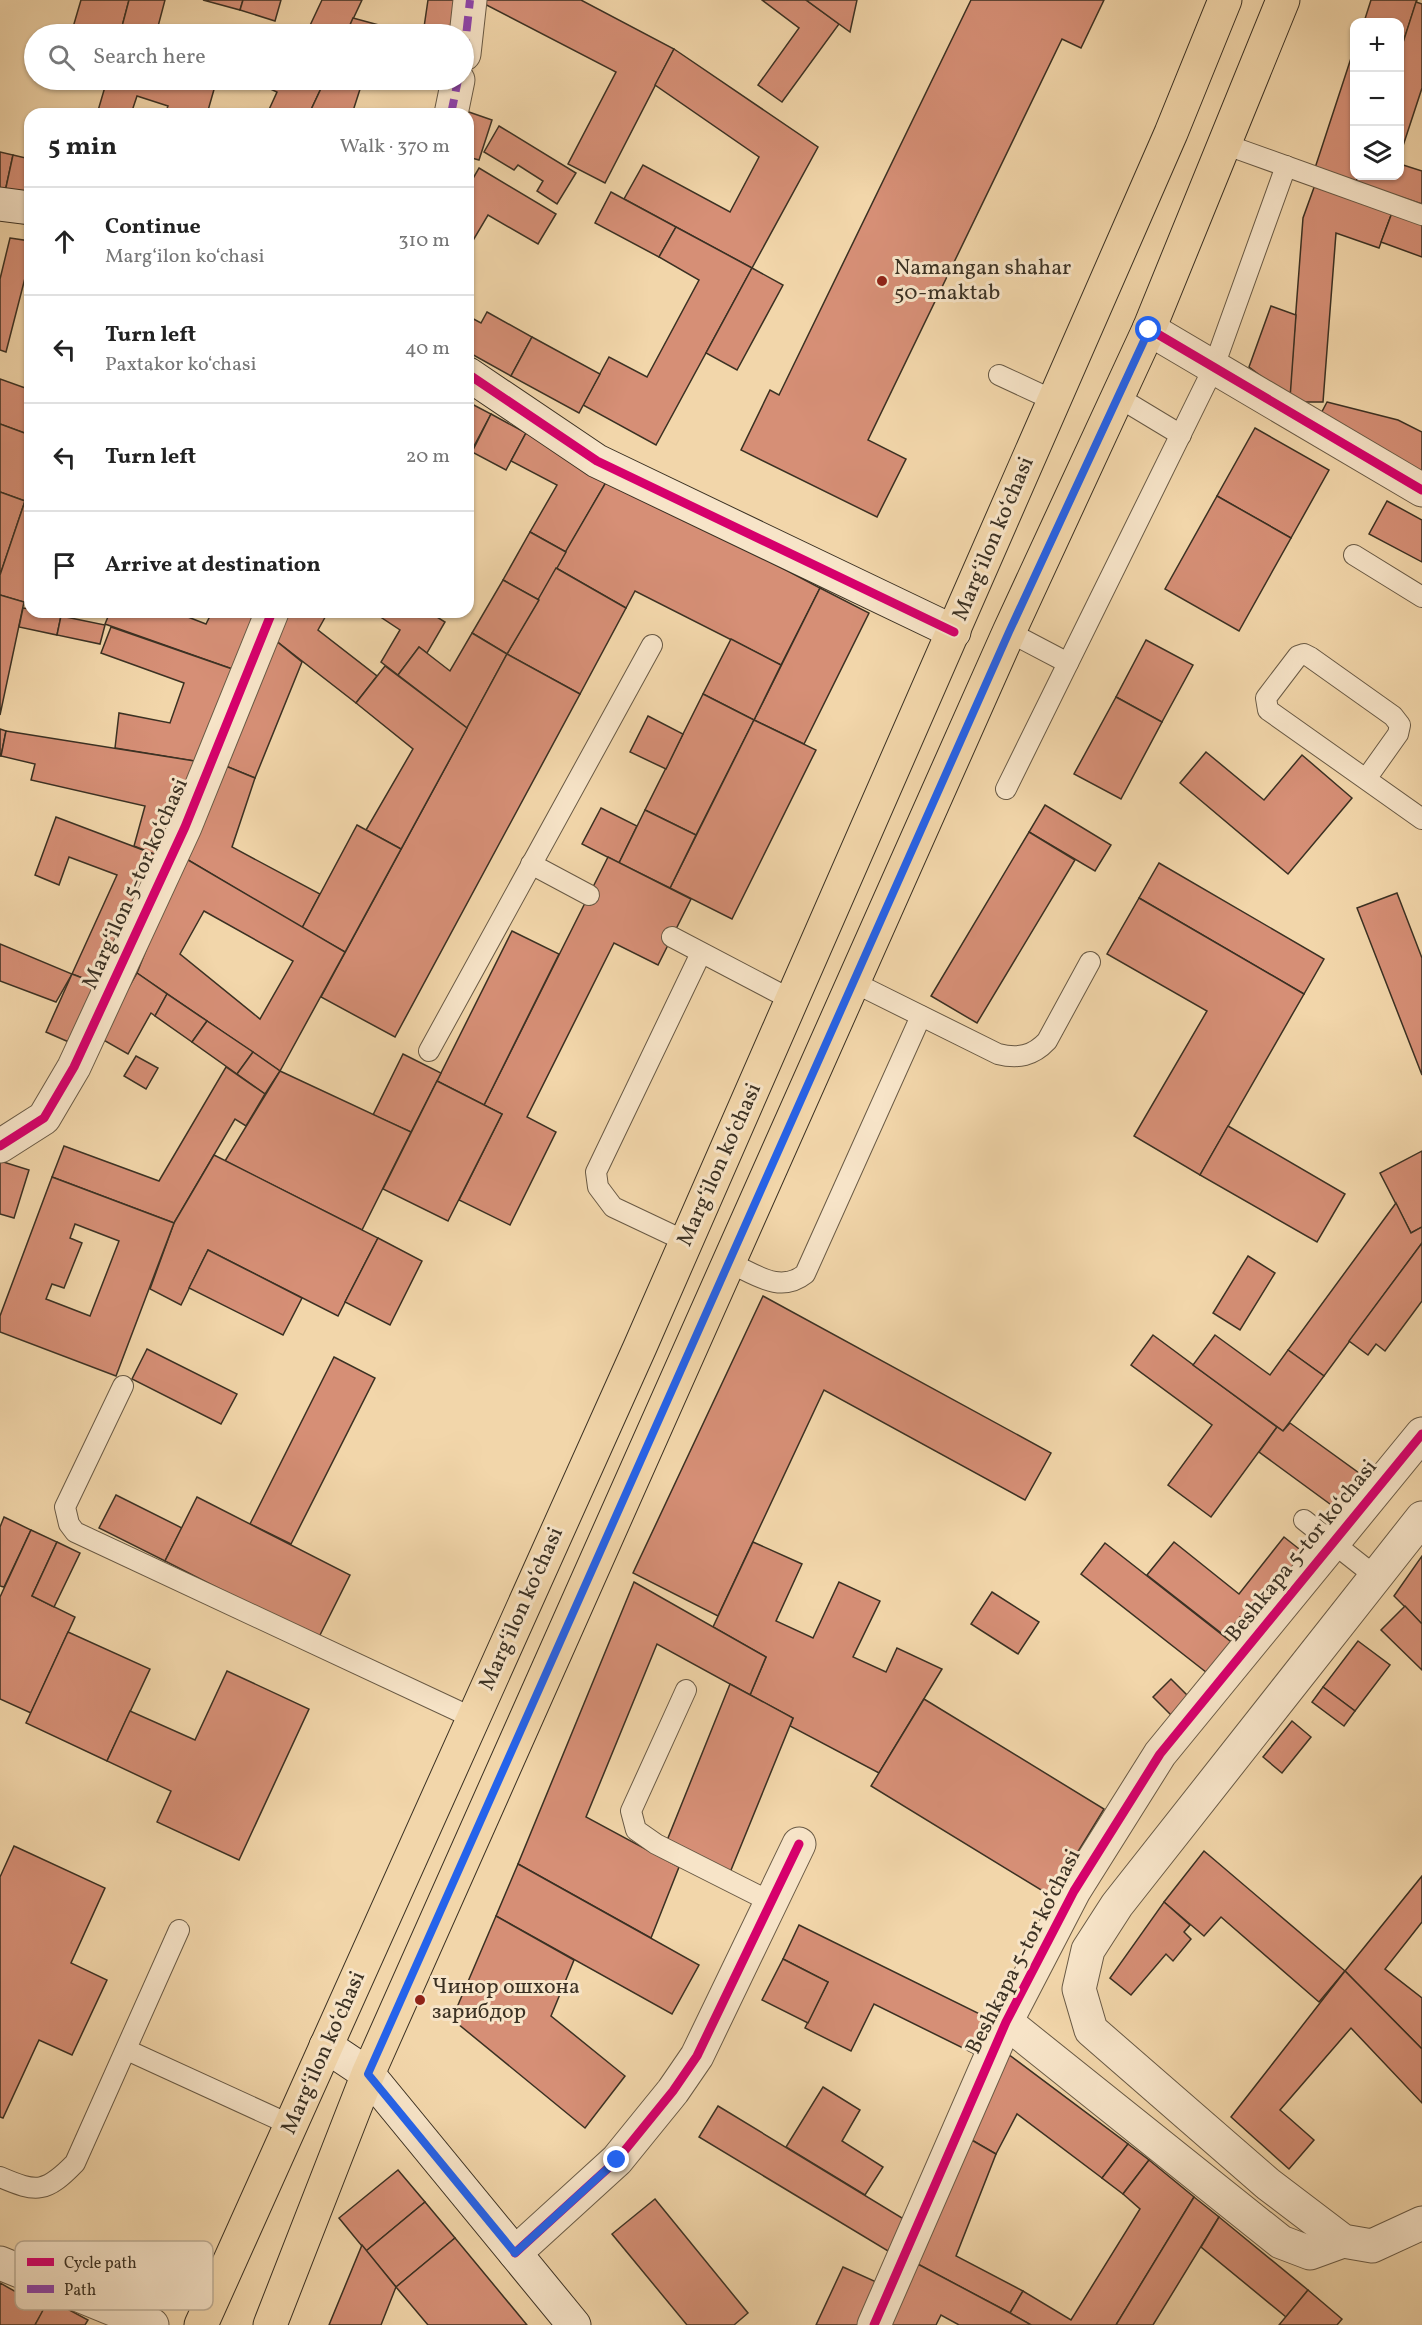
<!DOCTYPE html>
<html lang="en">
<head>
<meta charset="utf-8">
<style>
	:root { --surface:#fff; --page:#f6f6f6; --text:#222; --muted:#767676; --line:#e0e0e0 }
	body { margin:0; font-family:Vollkorn,serif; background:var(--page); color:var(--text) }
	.controls { position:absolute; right:18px; top:18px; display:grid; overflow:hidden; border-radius:12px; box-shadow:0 2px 4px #0004 }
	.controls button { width:54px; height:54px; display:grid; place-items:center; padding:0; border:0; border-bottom:2px solid var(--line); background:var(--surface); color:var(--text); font:30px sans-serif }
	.stop { position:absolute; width:18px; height:18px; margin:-14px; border:4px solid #2563eb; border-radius:50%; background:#fff }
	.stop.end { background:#2563eb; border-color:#fff; box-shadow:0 2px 6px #0008 }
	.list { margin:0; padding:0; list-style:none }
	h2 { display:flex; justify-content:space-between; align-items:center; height:78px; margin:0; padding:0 24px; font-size:26px }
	h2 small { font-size:20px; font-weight:400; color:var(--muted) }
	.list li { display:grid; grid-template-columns:39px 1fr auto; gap:18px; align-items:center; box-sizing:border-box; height:108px; padding:0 24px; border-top:2px solid var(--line) }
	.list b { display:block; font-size:22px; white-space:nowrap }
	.list p { margin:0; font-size:20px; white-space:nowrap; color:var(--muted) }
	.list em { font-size:20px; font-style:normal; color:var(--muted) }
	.icon { flex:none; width:33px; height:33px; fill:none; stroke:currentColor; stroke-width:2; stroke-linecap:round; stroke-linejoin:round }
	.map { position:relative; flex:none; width:1422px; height:2325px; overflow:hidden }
	.search { position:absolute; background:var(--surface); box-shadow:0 2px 4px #0004; left:24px; top:24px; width:450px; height:66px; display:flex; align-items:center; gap:15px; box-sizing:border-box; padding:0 21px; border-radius:33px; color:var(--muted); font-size:22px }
	.panel { position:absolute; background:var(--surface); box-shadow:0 2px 4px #0004; left:24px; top:108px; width:450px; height:510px; border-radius:18px }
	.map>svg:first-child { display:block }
	.building { fill:#d68f76; stroke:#3b3123; stroke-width:1.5; fill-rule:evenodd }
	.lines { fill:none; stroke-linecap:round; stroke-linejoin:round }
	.lane-casing { stroke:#695a45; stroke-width:22 }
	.street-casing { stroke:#695a45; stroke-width:35 }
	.secondary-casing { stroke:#3b3123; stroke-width:35 }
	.primary-casing { stroke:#3b3123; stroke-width:35 }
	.lane { stroke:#f7e4c8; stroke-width:20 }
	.street { stroke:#f7e4c8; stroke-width:33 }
	.secondary { stroke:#f7e4c8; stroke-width:33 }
	.primary { stroke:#f2d6aa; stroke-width:33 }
	.quiet { stroke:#8e44ad; stroke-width:8; stroke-dasharray:15 8; stroke-linecap:butt }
	.cycleway-casing { stroke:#f7e4c8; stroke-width:13 }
	.cycleway { stroke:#d6006c; stroke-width:9 }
	.route { stroke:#2563eb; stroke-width:8 }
	.poi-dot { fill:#8f2418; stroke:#f7e4c8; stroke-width:2 }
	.labels { text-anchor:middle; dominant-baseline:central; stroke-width:6; stroke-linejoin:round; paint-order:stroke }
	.poi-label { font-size:22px; fill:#3b3123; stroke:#f7e4c8; text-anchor:start }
	.street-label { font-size:22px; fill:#3b3123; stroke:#f7e4c8 }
	.key { fill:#f7e4c8; stroke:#bfae96; stroke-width:1.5 }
	.key-label { font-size:16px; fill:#3b3123 }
</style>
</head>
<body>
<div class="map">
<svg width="1422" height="2325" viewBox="0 0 1422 2325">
	<rect width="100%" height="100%" fill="#f2d6aa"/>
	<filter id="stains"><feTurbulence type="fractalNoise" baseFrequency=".00333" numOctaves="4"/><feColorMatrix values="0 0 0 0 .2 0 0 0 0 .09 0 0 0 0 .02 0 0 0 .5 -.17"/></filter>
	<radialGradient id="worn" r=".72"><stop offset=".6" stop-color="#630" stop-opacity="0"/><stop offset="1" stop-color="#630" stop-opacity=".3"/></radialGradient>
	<g class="building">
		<polygon points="81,0 129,0 120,34 71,34"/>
		<polygon points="129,0 165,0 156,34 120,34"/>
		<polygon points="203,0 243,0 240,10"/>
		<polygon points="243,0 281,0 275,21 240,10"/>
		<polygon points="322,0 362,0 346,34 306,34"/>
		<polygon points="428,0 461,0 457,34 423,34"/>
		<polygon points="477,0 581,0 674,49 605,183 568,164 616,72"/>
		<polygon points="762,0 806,0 839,24 782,102 758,85 799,28"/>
		<polygon points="806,0 857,0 850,32"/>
		<polygon points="971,0 1104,0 1081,48 1062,39 868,440 906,459 877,517 741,450 770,390 779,395"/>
		<polygon points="1371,0 1417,0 1400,52 1400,22 1364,22"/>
		<polygon points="1416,2 1422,4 1422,88 1400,155 1400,52"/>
		<polygon points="353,18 412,34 346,34"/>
		<polygon points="674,49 818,147 752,268 624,199 643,165 730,212 759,157 655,85"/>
		<polygon points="1354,49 1354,176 1358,176 1356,182 1315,168"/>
		<polygon points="107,80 193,80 215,86 207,114 165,114 168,106 137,96 131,114 97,114"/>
		<polygon points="251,80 319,80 324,82 309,114 267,114 277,92"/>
		<polygon points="325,80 363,80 352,114 309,114"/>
		<polygon points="466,111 492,120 479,160 468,157 468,114 465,114"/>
		<polygon points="499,126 576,173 557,204 537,191 543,181 518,165 514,170 484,152"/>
		<polygon points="0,152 13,155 5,192 0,191"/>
		<polygon points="13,155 30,159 30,198 5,192"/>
		<polygon points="1400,164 1422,171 1422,204 1356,182 1358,176 1400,176"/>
		<polygon points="479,168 556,214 538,244 488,215 468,249 468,187"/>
		<polygon points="1316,182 1393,210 1379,248 1336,233 1323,402 1289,402 1303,218"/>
		<polygon points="611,192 676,227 659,257 595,223"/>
		<polygon points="1393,210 1422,221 1422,257 1381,242"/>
		<polygon points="676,227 752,268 656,445 583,405 609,357 647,377 699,280 659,257"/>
		<polygon points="10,238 30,241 30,278 25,278 6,352 0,350 0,279"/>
		<polygon points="752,268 783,285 737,370 706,353"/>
		<polygon points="1271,306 1296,315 1290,398 1249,367"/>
		<polygon points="487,312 532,337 511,376 468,352 468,316 481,323"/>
		<polygon points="532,337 600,374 579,413 511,376"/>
		<polygon points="0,379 28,389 30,382 30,435 0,424"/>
		<polygon points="468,402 491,414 474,446 468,443"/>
		<polygon points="1327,402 1398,420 1422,432 1422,474 1316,423"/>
		<polygon points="491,414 526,433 506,470 472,452"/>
		<polygon points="0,424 30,435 30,487 25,501 0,492"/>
		<polygon points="1255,428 1329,470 1291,538 1217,496"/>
		<polygon points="526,433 609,477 566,552 530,532 557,485 511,461"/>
		<polygon points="609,477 820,588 781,665 635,591 626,608 556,568"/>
		<polygon points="0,492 25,501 0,575"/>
		<polygon points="1217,496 1291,538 1239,631 1165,589"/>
		<polygon points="25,501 30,503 30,604 0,595 0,575"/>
		<polygon points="1387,501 1422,520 1422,562 1369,534"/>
		<polygon points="530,532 566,552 539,600 503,580"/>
		<polygon points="556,568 626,608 580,694 507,654"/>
		<polygon points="503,580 539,600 507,654 472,633"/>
		<polygon points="820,588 869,613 804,744 754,720"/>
		<polygon points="0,595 24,602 0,715"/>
		<polygon points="23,608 30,609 30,612 61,616 57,635 19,627"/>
		<polygon points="110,612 175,612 206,624 212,612 263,612 238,671 105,624"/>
		<polygon points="282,612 328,612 318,630 377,676 356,703 270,636"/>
		<polygon points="373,612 429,612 445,622 427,653 419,647 398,675 381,662 400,630"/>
		<polygon points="61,616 105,625 100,644 57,635"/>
		<polygon points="111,627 238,671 201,762 115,748 119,713 170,723 184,683 101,653"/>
		<polygon points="472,633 507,654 467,728 398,675 419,647 450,671"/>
		<polygon points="270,636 302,662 255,778 216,762"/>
		<polygon points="731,639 781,665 754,720 703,694"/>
		<polygon points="1146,640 1193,665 1162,722 1116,697"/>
		<polygon points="507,654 580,694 395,1037 321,997"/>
		<polygon points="385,666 467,728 401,849 366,830 413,749 356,703"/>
		<polygon points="703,694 754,720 696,835 645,810"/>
		<polygon points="1116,697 1162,722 1121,799 1074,774"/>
		<polygon points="648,716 683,734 666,769 630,752"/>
		<polygon points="754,720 816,750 732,919 670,888"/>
		<polygon points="0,729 6,731 1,756 0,756"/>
		<polygon points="6,731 201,762 164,858 134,846 145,806 31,780 35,764 1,756"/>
		<polygon points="1206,752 1264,800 1302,755 1352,798 1288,874 1180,783"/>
		<polygon points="216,762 255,778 232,847 320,894 302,928 183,857"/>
		<polygon points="1045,805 1111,845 1095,871 1029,832"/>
		<polygon points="601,808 637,826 619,863 582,844"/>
		<polygon points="645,810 696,835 670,888 619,863"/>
		<polygon points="56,817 164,858 98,984 72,974 117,875 69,857 59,885 35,875"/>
		<polygon points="357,825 401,849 345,952 302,928"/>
		<polygon points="1029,832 1075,860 977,1023 931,996"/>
		<path d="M183 857 345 952 280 1071 137 973ZM204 911 293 961 260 1019 180 954Z"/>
		<polygon points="608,857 691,899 658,965 614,943 527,1117 556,1132 510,1225 459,1200 502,1114 484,1105"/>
		<polygon points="1159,863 1324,959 1304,994 1139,898"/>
		<polygon points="1397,893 1422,958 1422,1075 1357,908"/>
		<polygon points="1139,898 1304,994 1200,1175 1134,1136 1207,1011 1107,954"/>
		<polygon points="512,931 559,954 484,1105 437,1081"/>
		<polygon points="0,944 72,974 56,1002 0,981"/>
		<polygon points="137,973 167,994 155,1016 151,1013 128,1054 100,1038"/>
		<polygon points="72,974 98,984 71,1043 46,1032"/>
		<polygon points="167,994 207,1021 192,1042 155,1016"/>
		<polygon points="207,1021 253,1052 237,1074 192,1042"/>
		<polygon points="253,1052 280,1071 265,1094 237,1074"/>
		<polygon points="403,1054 441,1073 411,1132 373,1115"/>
		<polygon points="136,1056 158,1068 146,1089 124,1076"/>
		<polygon points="226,1067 265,1094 246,1126 235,1119 174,1223 52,1177 64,1146 159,1181"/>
		<polygon points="280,1071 411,1132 362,1230 225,1161"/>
		<polygon points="437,1081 502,1114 448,1221 383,1189"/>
		<polygon points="1228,1126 1345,1194 1317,1242 1200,1175"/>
		<polygon points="1422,1151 1422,1227 1411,1233 1380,1173"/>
		<polygon points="214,1155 378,1238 338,1316 208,1250 181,1305 150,1289 174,1223"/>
		<polygon points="0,1161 29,1170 14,1218 0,1214"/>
		<path d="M52 1177 174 1223 116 1376 0 1332V1316ZM75 1224 119 1241 90 1316 46 1299 52 1284 64 1288 82 1243 70 1238Z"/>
		<polygon points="1396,1203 1411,1233 1422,1227 1422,1243 1324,1376 1288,1350"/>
		<polygon points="378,1238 422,1261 390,1325 345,1302"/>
		<polygon points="1422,1243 1422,1301 1385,1351 1376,1344 1368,1355 1349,1341"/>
		<polygon points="208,1250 302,1298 283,1335 189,1288"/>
		<polygon points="1248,1256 1275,1273 1240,1330 1213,1313"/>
		<polygon points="763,1296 1051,1453 1025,1500 824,1390 718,1616 633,1573"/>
		<polygon points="1153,1335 1277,1427 1211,1517 1168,1485 1212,1425 1131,1365"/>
		<polygon points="1215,1335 1270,1375 1288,1350 1324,1376 1283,1431 1193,1365"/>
		<polygon points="147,1349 237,1394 221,1424 132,1379"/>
		<polygon points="334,1357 375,1378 291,1544 250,1524"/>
		<polygon points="1290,1423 1370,1481 1345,1515 1259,1452 1277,1427 1283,1431"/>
		<polygon points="116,1495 182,1528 165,1561 99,1528"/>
		<polygon points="197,1497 350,1575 318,1639 165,1561"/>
		<polygon points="4,1517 31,1530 4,1587 0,1586 0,1527"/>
		<polygon points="31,1530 57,1542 32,1596 75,1617 31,1713 0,1699 0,1597"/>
		<polygon points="1284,1537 1308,1556 1252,1627 1240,1617 1225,1636 1147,1575 1174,1542 1239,1594"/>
		<polygon points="57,1542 80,1553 54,1607 32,1596"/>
		<polygon points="753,1542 802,1564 776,1621 813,1638 839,1582 880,1601 853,1657 886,1672 897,1648 942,1669 879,1773 790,1726 793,1718 750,1695 766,1657 713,1627"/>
		<polygon points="1105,1543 1235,1645 1211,1676 1081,1574"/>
		<polygon points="1422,1556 1422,1624 1394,1596"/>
		<polygon points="634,1582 766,1657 750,1695 657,1644 586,1817 679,1867 651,1938 518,1864"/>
		<polygon points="992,1592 1039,1622 1018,1654 971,1624"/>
		<polygon points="1405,1606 1422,1624 1422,1670 1381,1630"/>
		<polygon points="68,1632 150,1669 107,1761 26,1723"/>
		<polygon points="1358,1641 1390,1665 1355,1711 1323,1687"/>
		<polygon points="227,1671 309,1709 239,1860 157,1822 171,1791 107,1761 130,1711 195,1740"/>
		<polygon points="1171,1679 1191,1699 1173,1717 1153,1697"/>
		<polygon points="730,1684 793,1718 729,1875 666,1843"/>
		<polygon points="1323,1687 1355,1711 1344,1726 1312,1702"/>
		<polygon points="924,1699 1104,1809 1051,1896 871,1786"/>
		<polygon points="1292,1721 1311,1737 1282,1773 1263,1757"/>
		<polygon points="14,1846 105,1888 71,1963 107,1980 72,2055 39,2040 3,2118 0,2117 0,1877"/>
		<polygon points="1204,1851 1345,1971 1319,2002 1221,1917 1204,1936 1164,1902"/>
		<polygon points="518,1864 699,1965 672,2014 496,1916"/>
		<polygon points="1422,1876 1422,1922 1385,1969 1422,1998 1422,2049 1345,1971"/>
		<polygon points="1164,1902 1190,1925 1184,1932 1191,1939 1173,1961 1166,1954 1131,1995 1110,1978"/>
		<polygon points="496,1916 574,1960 551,2016 625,2076 585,2128 452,2019"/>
		<polygon points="799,1925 992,2020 975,2054 874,2004 851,2051 805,2028 828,1982 783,1959"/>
		<polygon points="783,1959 828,1982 808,2023 762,2000"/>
		<polygon points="1345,1971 1422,2049 1422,2103 1351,2028 1280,2110 1314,2140 1289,2169 1231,2117"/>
		<polygon points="1008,2054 1128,2144 1102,2178 1017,2114 996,2154 963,2135"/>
		<polygon points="823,2087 860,2110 842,2141 883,2167 865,2195 786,2147"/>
		<polygon points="718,2106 907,2221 888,2251 699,2137"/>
		<polygon points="963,2135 996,2154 956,2256 1023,2291 1010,2313 912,2261"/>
		<polygon points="1128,2144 1149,2160 1123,2194 1102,2178"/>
		<polygon points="1149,2160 1194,2197 1116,2325 1031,2325 1010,2313 1023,2291 1071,2320 1140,2209 1123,2194"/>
		<polygon points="398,2170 425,2202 366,2251 339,2218"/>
		<polygon points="1194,2197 1219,2217 1153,2325 1116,2325"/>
		<polygon points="655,2199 748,2313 734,2325 687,2325 612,2234"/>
		<polygon points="425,2202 455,2238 396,2287 366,2251"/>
		<polygon points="1219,2217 1308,2290 1286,2317 1201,2247"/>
		<polygon points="455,2238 527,2325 428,2325 396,2287"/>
		<polygon points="362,2245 396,2287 381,2325 329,2325"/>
		<polygon points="912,2261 1010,2313 1031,2325 959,2325 941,2315 936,2325 884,2325"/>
		<polygon points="843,2267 883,2285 864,2325 816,2325"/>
		<polygon points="0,2283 45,2308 35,2325 0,2325"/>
		<polygon points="1308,2290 1342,2319 1337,2325 1279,2325"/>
		<polygon points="49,2299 88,2320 85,2325 35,2325"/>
	</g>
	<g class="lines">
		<g class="lane-casing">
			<g id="lane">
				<polyline points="1224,144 1422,215"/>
				<polyline points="999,375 1055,401"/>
				<polyline points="1118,397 1181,435"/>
				<polyline points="1354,555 1422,597"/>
				<polyline points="1009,632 1068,663"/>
				<polyline points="1366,779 1398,734 1400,725 1393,716 1310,657 1304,654 1298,656 1266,698 1268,710 1422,819"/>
				<polyline points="1006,789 1213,369 1286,166"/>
				<polyline points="531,864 589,895"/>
				<polyline points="672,937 792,1000"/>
				<path d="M855 983 998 1054C1018 1059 1033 1056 1047 1041L1090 962"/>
				<polyline points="429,1051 652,645"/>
				<polyline points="687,1242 613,1207 598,1187 596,1172 701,953"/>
				<path d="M730 1263C755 1274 780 1294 805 1274L921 1016"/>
				<polyline points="123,1386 65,1507 69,1524 75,1532 473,1718"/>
				<polyline points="1304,1520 1375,1576"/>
				<polyline points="686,1690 631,1811 636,1830 656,1844 771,1902"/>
				<polyline points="127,2050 293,2126"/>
				<path d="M0 2177C37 2193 46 2193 75 2163L179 1930"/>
			</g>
		</g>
		<g class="street-casing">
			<g id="street">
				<polyline points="464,54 470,0"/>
				<polyline points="451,114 458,80"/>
				<polyline points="1149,329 1422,490"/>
				<polyline points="0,1146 44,1118 74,1067 185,827 272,612"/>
				<polyline points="1422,1518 1117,1905 1088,1950 1079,1989 1091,2030 1268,2184 1343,2241 1372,2246 1422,2223"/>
				<polyline points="1006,2022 1281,2242 1310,2253 1343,2241"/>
				<polyline points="515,2253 617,2160 673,2091 697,2056 799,1844"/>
				<polyline points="0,2263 152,2325"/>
				<polyline points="874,2325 1006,2022 1074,1891 1160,1754 1422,1434"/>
			</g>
		</g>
		<g class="secondary-casing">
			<g id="secondary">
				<polyline points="0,204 30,208"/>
				<polyline points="468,374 597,461 954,632"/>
				<polyline points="326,2046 368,2074 574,2325"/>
			</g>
		</g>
		<g class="primary-casing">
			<g id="primary">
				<polyline points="201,2325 640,1347 1171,133 1225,0"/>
				<polyline points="270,2325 368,2074 1009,632 1149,329 1283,0"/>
			</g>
		</g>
		<use href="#lane" class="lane"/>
		<use href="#street" class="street"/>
		<use href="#secondary" class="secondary"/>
		<use href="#primary" class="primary"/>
		<g class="quiet">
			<polyline points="464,54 470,0"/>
			<polyline points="451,114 458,80"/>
		</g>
		<g class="cycleway-casing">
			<g id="cycleway">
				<polyline points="1149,329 1422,490"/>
				<polyline points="468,374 597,461 954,632"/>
				<polyline points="0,1146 44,1118 74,1067 185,827 272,612"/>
				<polyline points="515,2253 617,2160 673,2091 697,2056 799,1844"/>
				<polyline points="874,2325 1006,2022 1074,1891 1160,1754 1422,1434"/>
			</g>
		</g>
		<use href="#cycleway" class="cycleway"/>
	</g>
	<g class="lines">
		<polyline class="route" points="617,2160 515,2253 368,2074 1009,632 1149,330"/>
	</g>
	<g class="poi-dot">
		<circle cx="882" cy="281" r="6"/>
		<circle cx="420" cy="2000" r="6"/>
	</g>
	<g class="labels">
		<g class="poi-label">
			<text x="894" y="268">Namangan shahar<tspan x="894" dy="25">50-maktab</tspan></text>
			<text x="432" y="1987">Чинор ошхона<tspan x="432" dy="25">зарибдор</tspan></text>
		</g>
		<g class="street-label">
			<text transform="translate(994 539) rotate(-67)">Margʻilon koʻchasi</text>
			<text transform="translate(136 884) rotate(-66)">Margʻilon 5-tor koʻchasi</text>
			<text transform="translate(720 1165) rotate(-66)">Margʻilon koʻchasi</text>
			<text transform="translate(1302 1551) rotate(-51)">Beshkapa 5-tor koʻchasi</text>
			<text transform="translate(522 1609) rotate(-66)">Margʻilon koʻchasi</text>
			<text transform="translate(1024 1952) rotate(-63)">Beshkapa 5-tor koʻchasi</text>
			<text transform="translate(324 2053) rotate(-66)">Margʻilon koʻchasi</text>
		</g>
	</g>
	<rect x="15" y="2241" width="198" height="69" rx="9" class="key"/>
	<rect x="27" y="2258" width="27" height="8" fill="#d6006c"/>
	<rect x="27" y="2285" width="27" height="8" fill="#8e44ad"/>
	<g class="key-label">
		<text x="64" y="2268">Cycle path</text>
		<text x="64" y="2295">Path</text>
	</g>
	<rect width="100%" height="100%" filter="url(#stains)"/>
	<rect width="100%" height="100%" fill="url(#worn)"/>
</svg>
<div class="controls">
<button>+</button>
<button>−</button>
<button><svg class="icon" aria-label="layers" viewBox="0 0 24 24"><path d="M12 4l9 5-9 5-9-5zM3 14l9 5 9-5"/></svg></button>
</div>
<div class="stop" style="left:1149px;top:330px"></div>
<div class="stop end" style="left:617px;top:2160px"></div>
<div class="search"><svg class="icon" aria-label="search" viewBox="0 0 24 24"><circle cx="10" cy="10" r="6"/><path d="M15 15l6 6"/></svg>Search here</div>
<section class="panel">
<h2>5 min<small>Walk · 370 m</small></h2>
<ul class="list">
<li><svg class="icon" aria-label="ahead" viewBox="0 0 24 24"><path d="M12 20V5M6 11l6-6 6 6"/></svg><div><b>Continue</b><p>Margʻilon koʻchasi</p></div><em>310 m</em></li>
<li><svg class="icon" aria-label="left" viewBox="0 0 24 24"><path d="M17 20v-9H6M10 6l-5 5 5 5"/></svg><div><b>Turn left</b><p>Paxtakor koʻchasi</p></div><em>40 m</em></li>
<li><svg class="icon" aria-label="left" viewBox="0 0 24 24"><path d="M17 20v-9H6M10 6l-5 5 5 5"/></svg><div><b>Turn left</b></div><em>20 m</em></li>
<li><svg class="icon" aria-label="arrive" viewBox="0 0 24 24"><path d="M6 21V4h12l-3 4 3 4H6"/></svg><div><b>Arrive at destination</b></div></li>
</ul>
</section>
</div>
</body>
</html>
